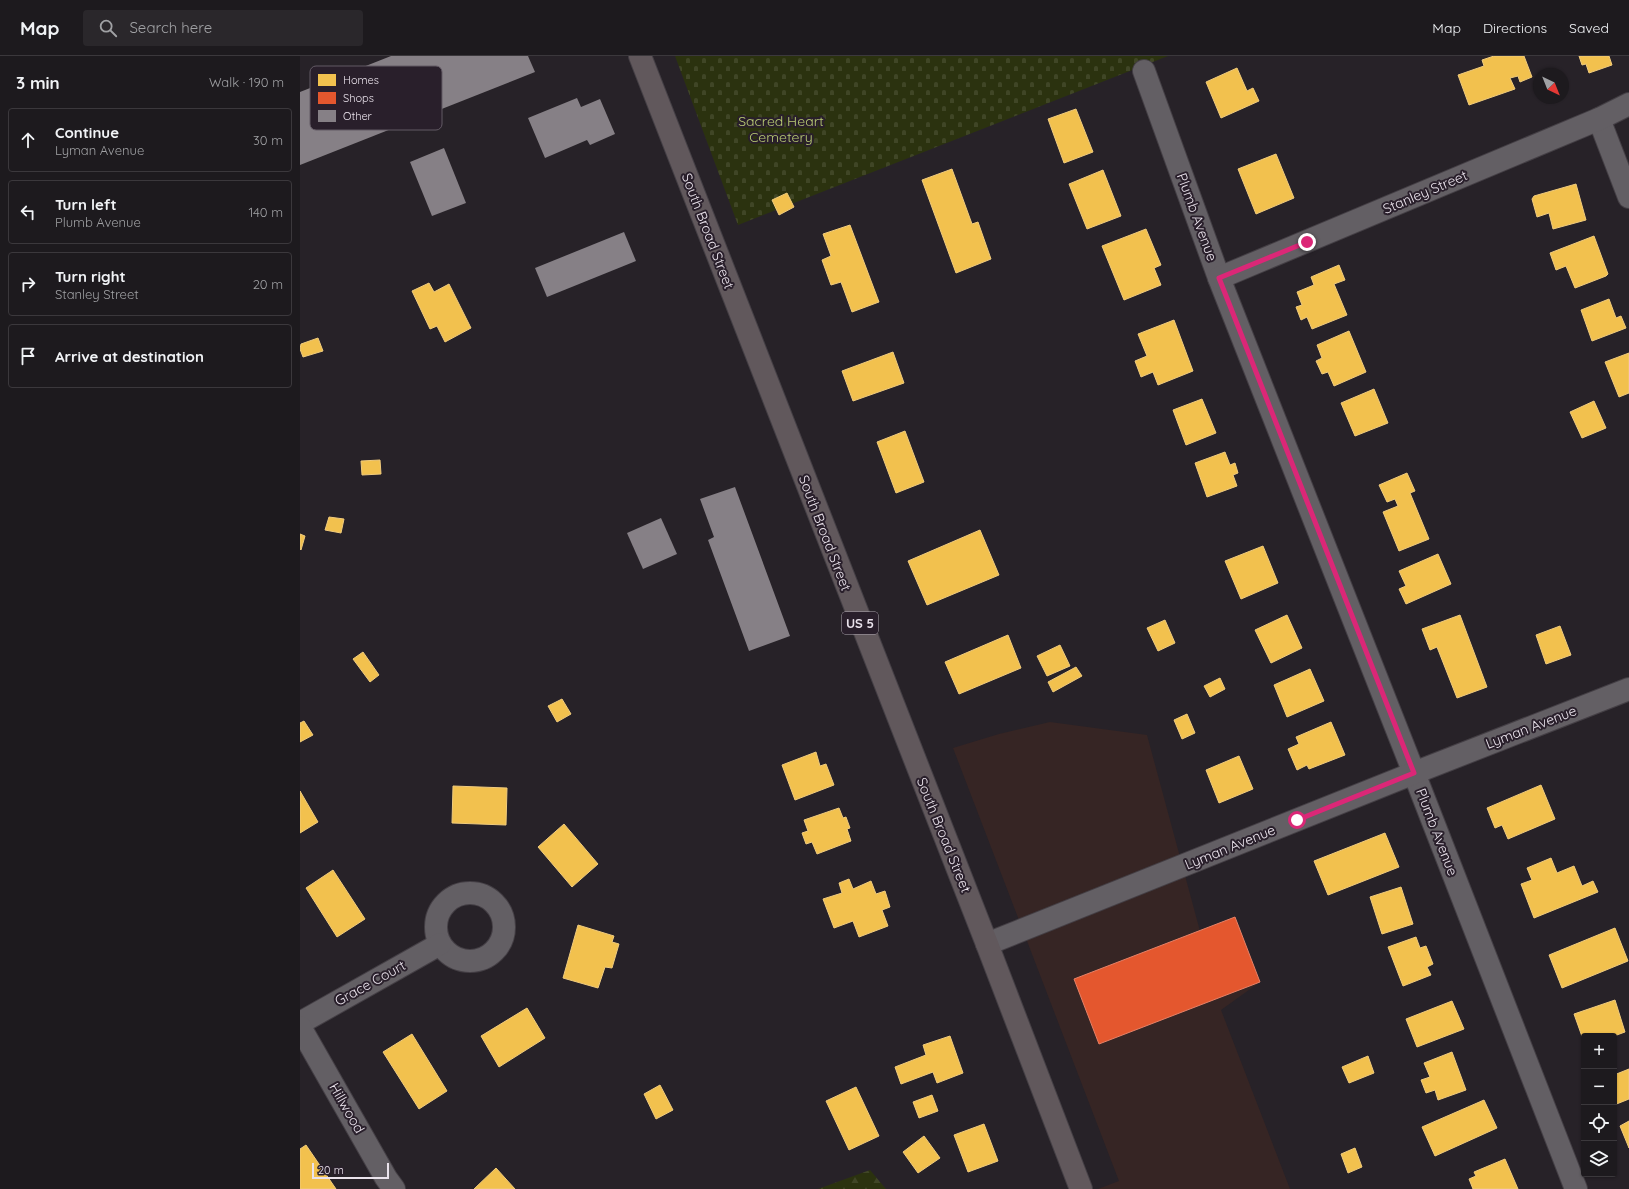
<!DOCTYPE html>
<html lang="en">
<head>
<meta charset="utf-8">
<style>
	:root { --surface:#1d1a1e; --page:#2a272b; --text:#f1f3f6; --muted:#a0a1a4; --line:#3b383c }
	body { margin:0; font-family:Quicksand,sans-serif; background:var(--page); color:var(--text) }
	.controls { position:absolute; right:12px; bottom:12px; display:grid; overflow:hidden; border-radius:4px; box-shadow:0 1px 3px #0004 }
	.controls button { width:36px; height:36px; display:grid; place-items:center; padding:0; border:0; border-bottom:1px solid var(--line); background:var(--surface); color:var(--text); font:20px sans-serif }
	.compass { position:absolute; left:1233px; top:12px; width:36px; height:36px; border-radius:50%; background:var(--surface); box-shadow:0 1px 3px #0004; rotate:137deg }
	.scale { position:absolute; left:12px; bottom:10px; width:77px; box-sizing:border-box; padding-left:4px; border:2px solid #eae3ec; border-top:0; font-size:11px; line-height:14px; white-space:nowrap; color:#eae3ec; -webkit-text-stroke:3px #291f2b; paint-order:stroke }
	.stop { position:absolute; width:12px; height:12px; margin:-9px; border:3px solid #db2777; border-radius:50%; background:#fff }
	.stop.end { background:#db2777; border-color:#fff; box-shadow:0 1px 4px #0008 }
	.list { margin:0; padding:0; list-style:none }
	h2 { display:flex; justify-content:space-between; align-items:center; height:52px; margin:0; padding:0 16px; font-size:17px }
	h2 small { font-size:13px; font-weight:400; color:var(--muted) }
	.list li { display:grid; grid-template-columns:26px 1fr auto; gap:12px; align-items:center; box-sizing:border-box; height:64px; margin:0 8px 8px; padding:0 8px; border:1px solid var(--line); border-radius:4px }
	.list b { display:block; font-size:15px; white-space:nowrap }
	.list p { margin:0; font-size:13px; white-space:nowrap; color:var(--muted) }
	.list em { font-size:13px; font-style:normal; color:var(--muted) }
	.icon { flex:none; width:22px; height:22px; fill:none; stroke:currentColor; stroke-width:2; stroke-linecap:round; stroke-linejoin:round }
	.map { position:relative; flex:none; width:1329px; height:1133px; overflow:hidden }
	header { display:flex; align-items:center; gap:24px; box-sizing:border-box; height:56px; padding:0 20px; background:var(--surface); border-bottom:1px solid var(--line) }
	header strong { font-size:19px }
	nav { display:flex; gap:22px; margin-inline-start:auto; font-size:14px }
	.search { width:280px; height:36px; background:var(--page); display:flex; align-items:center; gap:10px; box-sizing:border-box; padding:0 14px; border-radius:4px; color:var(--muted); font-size:15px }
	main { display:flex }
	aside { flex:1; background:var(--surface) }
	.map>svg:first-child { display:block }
	.commercial { fill:#362524 }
	.forest { fill:url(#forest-firs) }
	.cemetery { fill:url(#cemetery-stones) }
	.homes { fill:#f2c14e; stroke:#f0cb7d }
	.shops { fill:#e4572e; stroke:#e68167 }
	.building { fill:#868086 }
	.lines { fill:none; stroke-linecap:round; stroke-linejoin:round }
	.minor-casing { stroke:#443f45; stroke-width:24 }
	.primary-casing { stroke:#443f45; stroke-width:24 }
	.minor { stroke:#635f64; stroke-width:22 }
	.primary { stroke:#61585c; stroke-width:22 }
	.route { stroke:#db2777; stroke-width:5 }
	.labels { text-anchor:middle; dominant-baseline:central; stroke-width:4; stroke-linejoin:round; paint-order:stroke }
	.shield { fill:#291f2b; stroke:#b0a8b2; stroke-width:1 }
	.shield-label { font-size:13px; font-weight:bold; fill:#eae3ec }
	.park-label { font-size:14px; fill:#bacd74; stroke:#291f2b }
	.street-label { font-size:14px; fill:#eae3ec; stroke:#291f2b }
	.key { fill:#291f2b; stroke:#635a65; stroke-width:1 }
	.key-label { font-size:11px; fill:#eae3ec }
</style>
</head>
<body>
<header>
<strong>Map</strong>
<div class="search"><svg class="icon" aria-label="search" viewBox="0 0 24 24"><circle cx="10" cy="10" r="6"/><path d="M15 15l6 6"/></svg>Search here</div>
<nav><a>Map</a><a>Directions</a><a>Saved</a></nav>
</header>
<main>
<aside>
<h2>3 min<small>Walk · 190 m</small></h2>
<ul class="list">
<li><svg class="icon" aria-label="ahead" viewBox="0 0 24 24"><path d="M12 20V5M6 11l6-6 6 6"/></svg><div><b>Continue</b><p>Lyman Avenue</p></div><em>30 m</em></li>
<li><svg class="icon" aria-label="left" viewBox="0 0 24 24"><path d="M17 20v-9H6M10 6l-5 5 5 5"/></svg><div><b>Turn left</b><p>Plumb Avenue</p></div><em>140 m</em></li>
<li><svg class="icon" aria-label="right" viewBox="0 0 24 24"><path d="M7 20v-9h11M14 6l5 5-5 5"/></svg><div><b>Turn right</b><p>Stanley Street</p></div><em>20 m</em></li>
<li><svg class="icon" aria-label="arrive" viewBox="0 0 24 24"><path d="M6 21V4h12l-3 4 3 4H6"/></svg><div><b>Arrive at destination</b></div></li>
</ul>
</aside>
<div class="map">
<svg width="1329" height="1133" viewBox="0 0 1329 1133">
	<defs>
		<pattern id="forest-firs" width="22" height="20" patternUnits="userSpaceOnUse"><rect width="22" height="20" fill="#2b320f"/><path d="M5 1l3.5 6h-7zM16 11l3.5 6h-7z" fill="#404626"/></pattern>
		<pattern id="cemetery-stones" width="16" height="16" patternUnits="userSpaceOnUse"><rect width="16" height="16" fill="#2b320f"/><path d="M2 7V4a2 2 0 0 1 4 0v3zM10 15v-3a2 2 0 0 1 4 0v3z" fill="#404626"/></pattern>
	</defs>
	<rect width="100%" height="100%" fill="#272228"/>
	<polygon class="commercial" points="750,666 847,679 900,875 960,926 921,954 990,1133 798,1133 819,1125 653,692 699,678"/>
	<polygon class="forest" points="570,1114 586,1133 518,1133"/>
	<polygon class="cemetery" points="375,0 868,0 438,169"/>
	<g class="homes">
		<polygon points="1194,0 1224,0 1232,21 1220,26 1218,20 1210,22 1215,33 1169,49 1158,19 1184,10 1182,4"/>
		<polygon points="1279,0 1309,0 1312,9 1289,17 1286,8 1282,9"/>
		<polygon points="937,12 947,35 953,32 959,45 921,62 906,26"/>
		<polygon points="776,53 793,96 764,107 748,63"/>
		<polygon points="976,98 994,142 956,158 938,113"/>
		<polygon points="652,113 672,168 678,166 691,203 656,217 622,124"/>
		<polygon points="803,114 821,160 787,173 769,128"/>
		<polygon points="1276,128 1286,164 1253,173 1249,157 1237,161 1232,143 1234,140"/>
		<polygon points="487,137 494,151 479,159 472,144"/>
		<polygon points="550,169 579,246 552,256 541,226 531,229 522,204 531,200 523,178"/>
		<polygon points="846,173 861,209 854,212 861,229 824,244 802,190"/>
		<polygon points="1294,180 1308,218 1306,220 1275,232 1266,210 1256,214 1250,197"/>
		<polygon points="1039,209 1045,224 1034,228 1047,259 1012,273 1007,261 1001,264 996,251 1002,249 997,236 1014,229 1011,221"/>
		<polygon points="129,227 134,236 149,228 171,272 145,286 137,270 130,273 112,235"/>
		<polygon points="1309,243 1316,262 1321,260 1326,272 1292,285 1281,254"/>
		<polygon points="874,264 893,315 858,329 853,316 841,321 835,305 847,300 838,278"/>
		<polygon points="1049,275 1066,316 1034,330 1028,316 1022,318 1016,305 1022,302 1017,289"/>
		<polygon points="18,282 23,295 3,301 0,293 1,288"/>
		<polygon points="593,296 604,327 553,345 542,315"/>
		<polygon points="1329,297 1329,337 1319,341 1305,306"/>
		<polygon points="1074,333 1088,367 1055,380 1041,347"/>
		<polygon points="902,343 916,377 886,389 873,354"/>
		<polygon points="1294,345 1306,372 1282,382 1270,356"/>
		<polygon points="605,375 624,426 596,437 577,386"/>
		<polygon points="925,396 930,409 935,407 938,417 933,419 937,430 907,441 895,407"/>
		<polygon points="80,404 81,418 62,419 61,405"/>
		<polygon points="1107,417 1115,435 1110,437 1129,483 1099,495 1083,456 1098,450 1095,443 1087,446 1079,429"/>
		<polygon points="29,461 44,463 41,477 25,474"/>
		<polygon points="680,474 699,519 627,549 608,505"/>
		<polygon points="0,478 5,480 1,494 0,493"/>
		<polygon points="963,490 978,527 941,543 925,505"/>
		<polygon points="1138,498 1151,528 1106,548 1099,533 1106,530 1099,515"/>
		<polygon points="987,559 1002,592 971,607 955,574"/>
		<polygon points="1160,559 1187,631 1157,642 1137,591 1130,594 1122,573"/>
		<polygon points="865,564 875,587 858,595 847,572"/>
		<polygon points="1260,570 1271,599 1246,608 1236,579"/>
		<polygon points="708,579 721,612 659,638 645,606"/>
		<polygon points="760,589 770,610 747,620 737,600"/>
		<polygon points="63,596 79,619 70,626 53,603"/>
		<polygon points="776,611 782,620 753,636 748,626"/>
		<polygon points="1010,613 1024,645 987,661 974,629"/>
		<polygon points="920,622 925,633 910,641 904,630"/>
		<polygon points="262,643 271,658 257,666 248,650"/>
		<polygon points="887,658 895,677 882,683 874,664"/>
		<polygon points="4,665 13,679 0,686 0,667"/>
		<polygon points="1031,666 1045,699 1009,713 1007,709 997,714 988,693 999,688 996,681"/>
		<polygon points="516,696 520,710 526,708 534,729 495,744 482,709"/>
		<polygon points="939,700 953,733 919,747 906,714"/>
		<polygon points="1241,729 1255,763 1208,783 1202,769 1195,772 1187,752"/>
		<polygon points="153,730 207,732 206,769 152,767"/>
		<polygon points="0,735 18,766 0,777"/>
		<polygon points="539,752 543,762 546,761 550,772 547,773 551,785 517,798 512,786 506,788 502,777 508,775 504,764"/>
		<polygon points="264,768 298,808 272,831 238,791"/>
		<polygon points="1085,777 1099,811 1028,839 1014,805"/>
		<polygon points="1251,802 1257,817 1274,810 1282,830 1293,825 1298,836 1234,862 1221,828 1232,824 1227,812"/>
		<polygon points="33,814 65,863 37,881 6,832"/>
		<polygon points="549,823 553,833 571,825 576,838 585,835 590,851 582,854 588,870 559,881 553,865 534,872 523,843 542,837 539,827"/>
		<polygon points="1101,831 1113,868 1082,878 1070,841"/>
		<polygon points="278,869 314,880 312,886 319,888 312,912 305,911 298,932 263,922"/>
		<polygon points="1315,872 1328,905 1262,932 1249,899"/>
		<polygon points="1116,881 1120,892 1126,890 1133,908 1127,911 1131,919 1103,930 1088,891"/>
		<polygon points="1315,944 1325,976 1314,980 1284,980 1284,986 1274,958"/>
		<polygon points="1152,945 1164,973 1117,991 1106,963"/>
		<polygon points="227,952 245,982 199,1011 181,980"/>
		<polygon points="112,978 147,1035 119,1053 83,996"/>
		<polygon points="650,980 663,1017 637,1027 633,1016 601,1028 595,1011 626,999 623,989"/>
		<polygon points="1152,996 1166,1034 1138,1044 1135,1034 1126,1037 1121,1024 1130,1021 1124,1007"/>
		<polygon points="1068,1000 1074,1017 1049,1027 1042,1011"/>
		<polygon points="1329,1013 1329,1043 1314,1049 1314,1019"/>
		<polygon points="360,1029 373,1054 356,1063 344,1038"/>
		<polygon points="556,1031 579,1080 549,1094 526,1045"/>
		<polygon points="632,1039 638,1055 619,1062 613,1046"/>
		<polygon points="1184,1044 1197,1072 1135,1100 1122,1071"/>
		<polygon points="1329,1065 1329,1092 1320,1070"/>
		<polygon points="684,1068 698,1105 668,1116 654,1079"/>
		<polygon points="624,1080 640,1102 618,1117 603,1096"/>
		<polygon points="6,1089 36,1133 0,1133 0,1093"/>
		<polygon points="1055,1092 1062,1111 1048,1117 1041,1098"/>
		<polygon points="1205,1103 1218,1133 1173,1133 1169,1123 1176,1120 1174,1116"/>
		<polygon points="196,1112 215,1133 174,1133"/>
	</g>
	<polygon class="shops" points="935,861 960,926 799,988 774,923"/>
	<g class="building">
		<polygon points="91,0 228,0 235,16 0,109 0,36"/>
		<polygon points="277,42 281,51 300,43 315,78 290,89 287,84 245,102 228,62"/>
		<polygon points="144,92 166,147 132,160 110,106"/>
		<polygon points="324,176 336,205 247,241 235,212"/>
		<polygon points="435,431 490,580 449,595 408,484 414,481 400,443"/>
		<polygon points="361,462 377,498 343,513 327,477"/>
	</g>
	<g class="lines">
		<g class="minor-casing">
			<g id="minor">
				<polyline points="844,15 919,222 1114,717 1276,1133"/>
				<polyline points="1299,63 1329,141"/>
				<polyline points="919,222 1299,63 1329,48"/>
				<circle cx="170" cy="871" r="34"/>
				<polyline points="687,888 1114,717 1329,633"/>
				<polyline points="0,967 140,888"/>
				<polyline points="0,971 86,1122 94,1133"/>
			</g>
		</g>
		<g class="primary-casing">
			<polyline id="primary" points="340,0 687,888 781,1133"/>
		</g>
		<use href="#minor" class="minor"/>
		<use href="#primary" class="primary"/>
	</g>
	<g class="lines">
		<polyline class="route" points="997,764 1114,717 919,222 1007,186"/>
	</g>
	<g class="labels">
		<rect class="shield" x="542" y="556" width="36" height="22" rx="3"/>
		<g class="shield-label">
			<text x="560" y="567">US 5</text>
		</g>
		<g class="park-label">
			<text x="481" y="65">Sacred Heart<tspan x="481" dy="16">Cemetery</tspan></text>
		</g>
		<g class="street-label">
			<text transform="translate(1125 136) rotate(-23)">Stanley Street</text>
			<text transform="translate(897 161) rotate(70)">Plumb Avenue</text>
			<text transform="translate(408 175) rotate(69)">South Broad Street</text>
			<text transform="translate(525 477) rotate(69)">South Broad Street</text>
			<text transform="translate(1231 671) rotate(-21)">Lyman Avenue</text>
			<text transform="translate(1137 776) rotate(69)">Plumb Avenue</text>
			<text transform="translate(644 779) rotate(68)">South Broad Street</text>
			<text transform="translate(930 791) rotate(-22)">Lyman Avenue</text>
			<text transform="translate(70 927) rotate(-29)">Grace Court</text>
			<text transform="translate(47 1052) rotate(60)">Hillwood</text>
		</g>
	</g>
	<rect x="10" y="10" width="132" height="64" rx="6" class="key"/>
	<rect x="18" y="18" width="18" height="12" fill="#f2c14e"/>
	<rect x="18" y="36" width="18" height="12" fill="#e4572e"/>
	<rect x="18" y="54" width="18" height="12" fill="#868086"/>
	<g class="key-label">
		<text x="43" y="28">Homes</text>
		<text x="43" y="46">Shops</text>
		<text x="43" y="64">Other</text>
	</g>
</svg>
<div class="controls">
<button>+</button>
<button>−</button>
<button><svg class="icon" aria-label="locate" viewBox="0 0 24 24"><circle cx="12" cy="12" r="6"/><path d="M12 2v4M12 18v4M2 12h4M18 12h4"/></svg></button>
<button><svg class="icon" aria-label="layers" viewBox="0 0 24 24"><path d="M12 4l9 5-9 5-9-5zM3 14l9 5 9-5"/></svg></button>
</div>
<svg class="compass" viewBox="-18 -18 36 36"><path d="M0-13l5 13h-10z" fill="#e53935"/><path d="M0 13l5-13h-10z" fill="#a0a1a4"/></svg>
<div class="scale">20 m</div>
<div class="stop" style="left:997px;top:764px"></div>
<div class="stop end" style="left:1007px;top:186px"></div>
</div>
</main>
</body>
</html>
